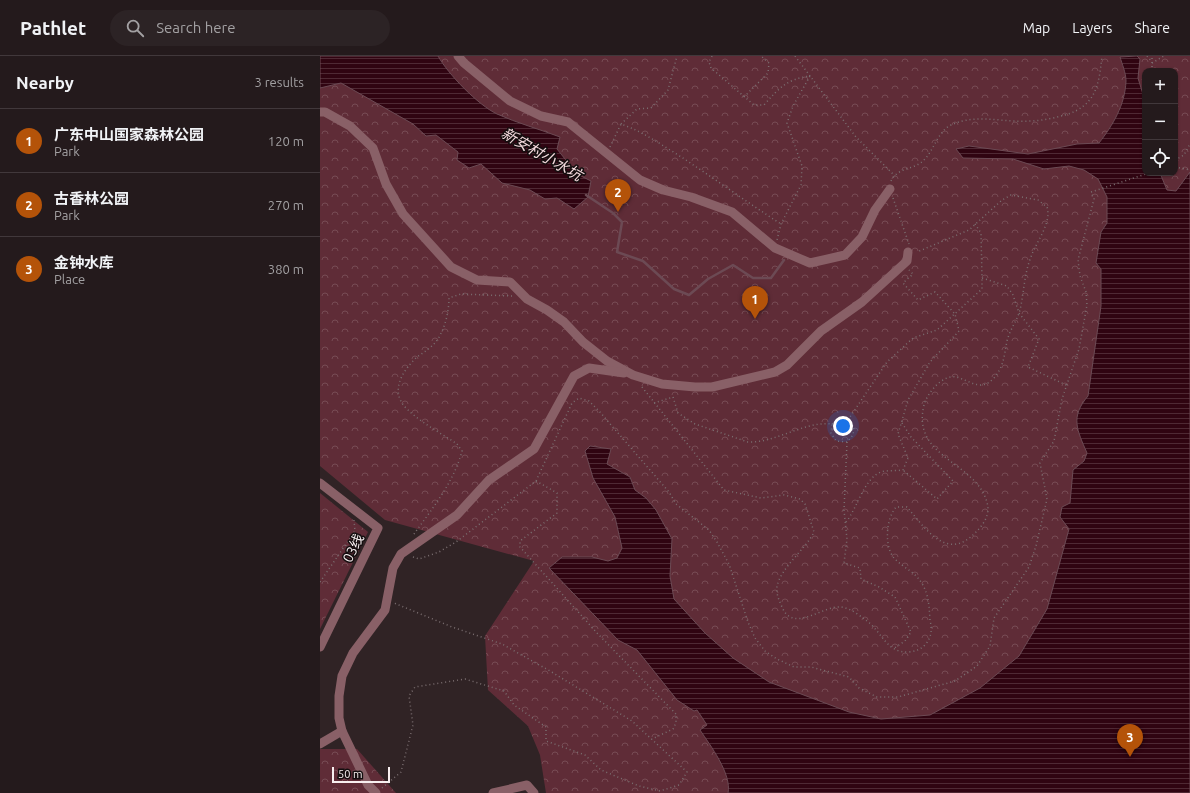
<!DOCTYPE html>
<html lang="en">
<head>
<meta charset="utf-8">
<style>
	:root { --surface:#241a1c; --page:#2c2325; --text:#f1f3f6; --muted:#a3a1a3; --line:#41383b; --accent:#b45309 }
	body { margin:0; font-family:Ubuntu,"Noto Sans SC",sans-serif; background:var(--page); color:var(--text) }
	.controls { position:absolute; right:12px; top:12px; display:grid; overflow:hidden; border-radius:8px; box-shadow:0 1px 3px #0004 }
	.controls button { width:36px; height:36px; display:grid; place-items:center; padding:0; border:0; border-bottom:1px solid var(--line); background:var(--surface); color:var(--text); font:20px sans-serif }
	.scale { position:absolute; left:12px; bottom:10px; width:58px; box-sizing:border-box; padding-left:4px; border:2px solid #f8eff0; border-top:0; font-size:11px; line-height:14px; white-space:nowrap; color:#f8eff0; -webkit-text-stroke:3px #140e0f; paint-order:stroke }
	.you { position:absolute; left:523px; top:370px; width:14px; height:14px; margin:-10px; border:3px solid #fff; border-radius:50%; background:#1a73e8; box-shadow:0 0 0 6px #1a73e833 }
	.badge { display:grid; place-items:center; width:26px; height:26px; border-radius:50%; background:var(--accent); color:#fff; font-size:13px; font-weight:700 }
	.pin { position:absolute; translate:-50% -33px; filter:drop-shadow(0 1px 2px #0008) }
	.pin::after { content:''; position:absolute; top:21px; width:14px; height:12px; background:inherit; clip-path:polygon(0 0,100% 0,50% 100%) }
	.list { margin:0; padding:0; list-style:none }
	h2 { display:flex; justify-content:space-between; align-items:center; height:52px; margin:0; padding:0 16px; font-size:17px }
	h2 small { font-size:13px; font-weight:400; color:var(--muted) }
	.list li { display:grid; grid-template-columns:26px 1fr auto; gap:12px; align-items:center; box-sizing:border-box; height:64px; padding:0 16px; border-top:1px solid var(--line) }
	.list b { display:block; font-size:15px; white-space:nowrap }
	.list p { margin:0; font-size:13px; white-space:nowrap; color:var(--muted) }
	.list em { font-size:13px; font-style:normal; color:var(--muted) }
	.icon { flex:none; width:22px; height:22px; fill:none; stroke:currentColor; stroke-width:2; stroke-linecap:round; stroke-linejoin:round }
	.map { position:relative; flex:none; width:870px; height:737px; overflow:hidden }
	header { display:flex; align-items:center; gap:24px; box-sizing:border-box; height:56px; padding:0 20px; background:var(--surface); border-bottom:1px solid var(--line) }
	header strong { font-size:19px }
	nav { display:flex; gap:22px; margin-inline-start:auto; font-size:14px }
	.search { width:280px; height:36px; background:var(--page); display:flex; align-items:center; gap:10px; box-sizing:border-box; padding:0 14px; border-radius:22px; color:var(--muted); font-size:15px }
	main { display:flex }
	aside { flex:1; background:var(--surface) }
	.map>svg:first-child { display:block }
	.park { fill:url(#park-crowns); fill-rule:evenodd }
	.water { fill:url(#water-rules); stroke:#6c4a54 }
	.lines { fill:none; stroke-linecap:round; stroke-linejoin:round }
	.stream { stroke:#6c4a54; stroke-width:2.5 }
	.path { stroke:#7b6f71; stroke-width:1.5; stroke-dasharray:1 3; stroke-linecap:butt }
	.minor { stroke:#896067; stroke-width:9 }
	.labels { text-anchor:middle; dominant-baseline:central; stroke-width:3; stroke-linejoin:round; paint-order:stroke }
	.street-label { font-size:14px; fill:#f8eff0; stroke:#140e0f }
	.water-label { font-size:15px; font-style:italic; fill:#f5dade; stroke:#140e0f }
</style>
</head>
<body>
<header>
<strong>Pathlet</strong>
<div class="search"><svg class="icon" aria-label="search" viewBox="0 0 24 24"><circle cx="10" cy="10" r="6"/><path d="M15 15l6 6"/></svg>Search here</div>
<nav><a>Map</a><a>Layers</a><a>Share</a></nav>
</header>
<main>
<aside>
<h2>Nearby<small>3 results</small></h2>
<ul class="list">
<li><span class="badge">1</span><div><b>广东中山国家森林公园</b><p>Park</p></div><em>120 m</em></li>
<li><span class="badge">2</span><div><b>古香林公园</b><p>Park</p></div><em>270 m</em></li>
<li><span class="badge">3</span><div><b>金钟水库</b><p>Place</p></div><em>380 m</em></li>
</ul>
</aside>
<div class="map">
<svg width="870" height="737" viewBox="0 0 870 737">
	<defs>
		<pattern id="park-crowns" width="20" height="18" patternUnits="userSpaceOnUse"><rect width="20" height="18" fill="#5f2c37"/><path d="M2 6a3 3 0 1 1 6 0M12 15a3 3 0 1 1 6 0" fill="none" stroke="#774b54"/></pattern>
		<pattern id="water-rules" width="6" height="5" patternUnits="userSpaceOnUse"><rect width="6" height="5" fill="#300411"/><path d="M0 2.5h6" fill="none" stroke="#4f2934"/></pattern>
	</defs>
	<rect width="100%" height="100%" fill="#302325"/>
	<g class="park">
		<path d="M0 0H870V737H226L220 699 208 670 168 634 165 580 214 505 65 464 0 410ZM825 15H855V117H825Z"/>
		<polygon points="0,437 48,476 0,573"/>
		<polygon points="0,693 37,693 76,737 0,737"/>
	</g>
	<g class="water">
		<path d="M0 0H118C128 18 158 49 177 58 197 67 219 73 240 81L237 93 257 118 271 125 268 141 254 153 237 142 225 143 210 134 182 127 161 108 149 112 137 104 138 96 116 79 106 80 93 68 21 27 0 32Z"/>
		<path d="M817 0 820 3 818 22 825 45V117H840L847 134 856 135 870 116V737H408C412 718 390 689 380 674L387 669 377 654 374 655 357 644 317 594 298 584 229 512 242 501H272L288 505 297 502 302 492 295 461 273 422 265 395 270 390 291 393 287 408 310 421 315 434 326 442 336 454 352 483 350 520 354 543 385 577 413 602 449 626 529 656 561 663 610 659 660 632 699 600 727 553 749 473 740 461 742 451 750 447 753 414 764 405 767 397C757 374 750 361 768 340L781 250V213L776 207 781 176 787 167V141L778 123 764 114 749 110 724 113 693 103 643 102 636 93 649 90 708 98 757 88 779 87C793 69 805 49 806 25 806 17 802 8 800 1Z"/>
	</g>
	<g class="lines">
		<polyline class="stream" points="266,139 293,157 302,166 297,196 323,205 354,233 369,239 388,223 413,209 433,222 451,222 464,204"/>
		<g class="path">
			<path d="M392 0 389 6 391 12 434 49H444C459 32 467 23 490 20L473 50 467 67 482 110 481 129 461 168 457 184"/>
			<polyline points="475,0 536,81 575,120"/>
			<polyline points="827,0 832,6"/>
			<polyline points="832,7 844,0"/>
			<polyline points="832,15 832,0"/>
			<polyline points="424,41 448,17 449,7 441,0"/>
			<polyline points="301,68 317,53 331,52 348,34 357,0"/>
			<path d="M290 91 301 68C321 75 337 86 355 97 391 120 425 145 461 168"/>
			<polyline points="855,104 864,99 870,88"/>
			<polyline points="855,111 870,114"/>
			<path d="M571 125C578 111 593 114 603 105 614 95 617 76 631 69 657 57 683 67 709 65 721 65 734 62 745 59 776 50 779 29 782 0"/>
			<polyline points="573,142 589,188"/>
			<polyline points="655,168 661,177 662,222 687,230 693,239 699,257 719,283 708,311 746,329"/>
			<path d="M322 331 404 434 441 442 464 439 480 443 485 448 494 476C486 493 460 512 457 531 456 538 459 544 462 551 473 578 503 549 521 551 531 552 540 560 547 565 563 577 566 597 589 596 595 595 600 594 605 589 612 581 612 573 610 564 609 550 609 538 601 526 595 516 582 511 574 502 564 490 566 463 576 451H587C605 472 627 507 656 476 662 470 668 462 668 453 668 448 666 443 664 438 646 404 592 398 604 349 607 337 623 318 636 321 649 324 660 336 673 323 684 311 684 300 687 285 690 273 697 265 700 254 704 237 704 218 711 201 716 186 732 167 727 151L718 144 691 139 682 144 649 174 597 196"/>
			<path d="M334 347 353 341 358 357 375 368 428 386C457 387 483 365 512 368L511 377 516 385 527 386 533 379 534 371 528 364 520 363 512 368"/>
			<polyline points="528,364 567,306 593,282 617,274 662,233 662,222"/>
			<polyline points="582,367 591,381 633,425 617,443 583,414"/>
			<polyline points="527,386 524,454 527,483 524,507 540,512 541,523 559,531 575,541 591,576 585,585 573,593"/>
			<polyline points="216,425 237,437 237,457 200,485 200,491 277,577 356,658 356,667 353,673 332,683"/>
			<path d="M526 466C537 453 544 422 561 416 568 414 576 415 583 414L588 402 578 378 588 344 610 306 639 275 635 258 615 236 598 244 583 227 593 218 589 214"/>
			<path d="M94 478C112 453 134 426 142 395L137 388C121 377 101 367 87 353 69 336 82 315 97 301 103 297 109 293 114 288 124 277 129 257 129 242L141 238 192 240"/>
			<polyline points="93,501 99,503 119,496 136,486 216,425 252,347 259,342 269,345 279,355 349,436 356,448 389,474 397,486 409,508 428,566 435,582 445,595 457,603 474,611 491,611 529,621 539,632 557,641 578,641 635,625 657,610 670,590 674,562 709,511 716,490 727,443 720,407 734,385 742,343 759,293 767,249 766,236 760,220 758,204 774,143 771,136 829,117"/>
			<polyline points="0,526 35,475 34,464"/>
			<polyline points="62,732 81,716 93,669 89,640 95,631 145,623 184,635 194,649 226,671 226,685 265,699 281,714 319,730 340,735 359,729 367,716 312,665 230,615 182,588 132,571 74,547"/>
		</g>
		<g class="minor">
			<polyline points="138,0 144,7 190,45 221,60 248,66 320,124 343,134 371,141 412,156 455,192 490,207 525,199 542,181 555,154 570,133"/>
			<polyline points="0,56 5,56 30,70 53,92 66,128 83,158 131,211 157,224 190,226 207,243 227,254 244,266 263,286 287,305 313,319 342,328 375,331 392,331 455,316 467,309 501,275 542,246 587,205 588,196"/>
			<polyline points="0,427 58,472 0,591"/>
			<polyline points="22,675 48,729 56,737"/>
			<polyline points="0,688 22,675 19,662 19,640 22,620 33,597 65,554 73,512 81,498 137,459 169,424 214,393 254,320 269,312 304,317"/>
			<polyline points="173,737 207,729 214,737"/>
		</g>
	</g>
	<g class="labels">
		<g class="street-label">
			<text transform="translate(33 492) rotate(-64)">03线</text>
		</g>
		<g class="water-label">
			<text transform="translate(222 98) rotate(30)">新安村小水坑</text>
		</g>
	</g>
</svg>
<div class="controls">
<button>+</button>
<button>−</button>
<button><svg class="icon" aria-label="locate" viewBox="0 0 24 24"><circle cx="12" cy="12" r="6"/><path d="M12 2v4M12 18v4M2 12h4M18 12h4"/></svg></button>
</div>
<div class="scale">50 m</div>
<div class="you"></div>
<div class="pin badge" style="left:435px;top:263px">1</div>
<div class="pin badge" style="left:298px;top:156px">2</div>
<div class="pin badge" style="left:810px;top:701px">3</div>
</div>
</main>
</body>
</html>
